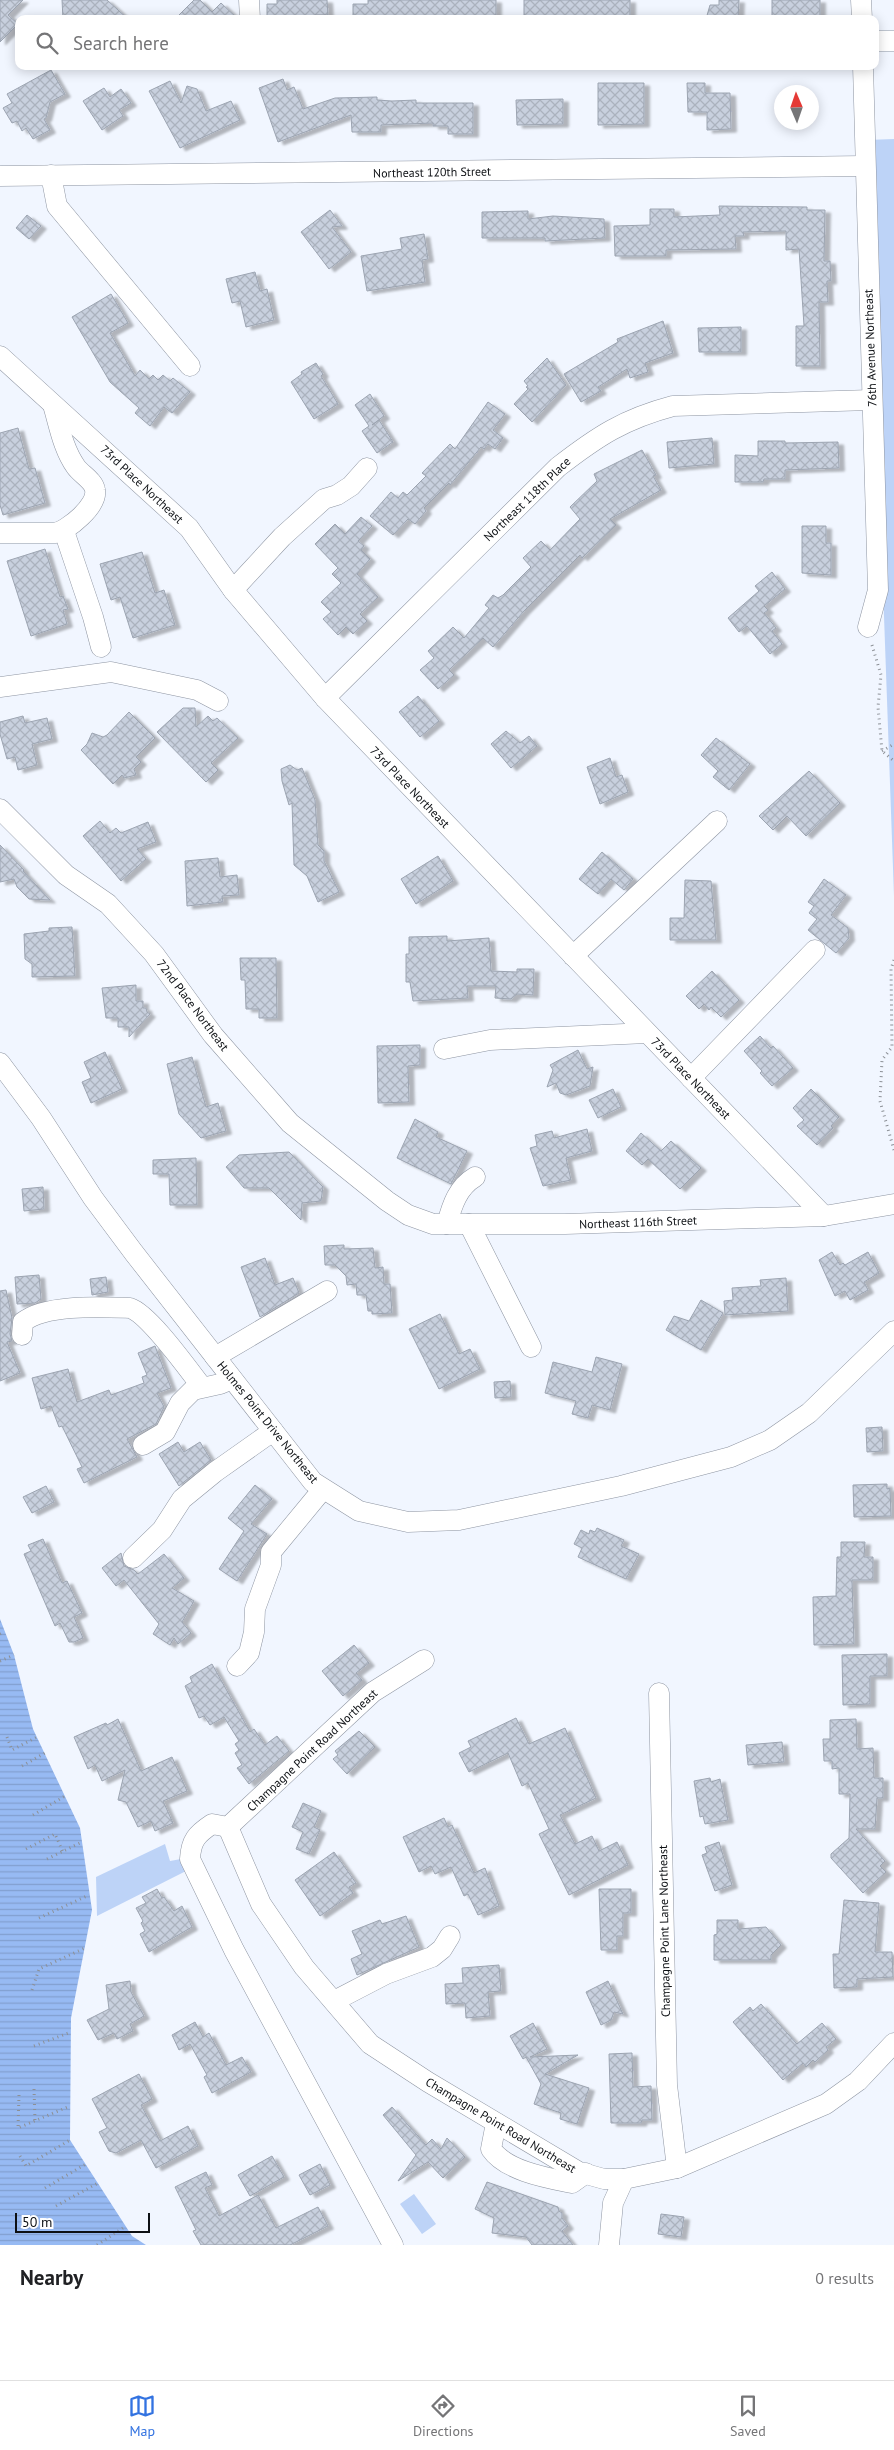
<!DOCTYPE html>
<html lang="en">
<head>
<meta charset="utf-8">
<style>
	:root { --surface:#fff; --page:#f2f2f2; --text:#202124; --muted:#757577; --line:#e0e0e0; --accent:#3373e1 }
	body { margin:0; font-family:"PT Sans",sans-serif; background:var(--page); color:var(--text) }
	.compass { position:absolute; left:774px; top:85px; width:45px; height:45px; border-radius:50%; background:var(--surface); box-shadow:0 2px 12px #0003; rotate:358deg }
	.scale { position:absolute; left:15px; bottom:12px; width:135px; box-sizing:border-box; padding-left:5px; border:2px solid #0d1014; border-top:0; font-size:14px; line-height:18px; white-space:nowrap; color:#0d1014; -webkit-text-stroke:4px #fff; paint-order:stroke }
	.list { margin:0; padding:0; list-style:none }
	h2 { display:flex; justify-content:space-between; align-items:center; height:65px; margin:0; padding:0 20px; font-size:21px }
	h2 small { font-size:16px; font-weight:400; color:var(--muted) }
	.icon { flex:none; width:28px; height:28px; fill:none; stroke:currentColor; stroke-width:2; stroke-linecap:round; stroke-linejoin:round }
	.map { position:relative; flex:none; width:894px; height:2245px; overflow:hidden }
	.search { position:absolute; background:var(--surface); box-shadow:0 2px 12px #0003; left:15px; right:15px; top:15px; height:55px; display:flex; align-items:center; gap:12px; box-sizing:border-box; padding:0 18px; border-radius:10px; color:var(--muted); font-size:19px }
	.sheet { height:135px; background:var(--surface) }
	nav { display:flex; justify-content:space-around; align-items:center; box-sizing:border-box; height:70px; border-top:1px solid var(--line); background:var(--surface); font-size:14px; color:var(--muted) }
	nav a { display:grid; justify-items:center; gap:2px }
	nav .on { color:var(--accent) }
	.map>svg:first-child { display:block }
	.green { fill:#bdd3f7 }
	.water { fill:url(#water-rules) }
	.building { fill:url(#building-cross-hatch); stroke:#9ca4b1; filter:url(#shadow) }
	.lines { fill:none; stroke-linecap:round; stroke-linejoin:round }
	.minor-casing { stroke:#8e95a2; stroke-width:21 }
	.path { stroke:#8c9096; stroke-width:3; stroke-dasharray:1 4; stroke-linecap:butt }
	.minor { stroke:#fff; stroke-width:20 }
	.labels { text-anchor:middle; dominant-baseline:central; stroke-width:4; stroke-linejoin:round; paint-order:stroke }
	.street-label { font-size:12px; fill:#0d1014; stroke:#fff }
</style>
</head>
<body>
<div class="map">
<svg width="894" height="2245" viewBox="0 0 894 2245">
	<defs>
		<pattern id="water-rules" width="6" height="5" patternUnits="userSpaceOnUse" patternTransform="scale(1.25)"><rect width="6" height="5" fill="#97baf3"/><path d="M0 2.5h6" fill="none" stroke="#819fcf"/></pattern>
		<pattern id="building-cross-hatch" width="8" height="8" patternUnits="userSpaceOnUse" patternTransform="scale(1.25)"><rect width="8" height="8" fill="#c8d0de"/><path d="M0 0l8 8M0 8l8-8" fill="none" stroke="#abb2be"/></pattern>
		<filter id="shadow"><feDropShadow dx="5.5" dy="3" stdDeviation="1" flood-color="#0004"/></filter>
	</defs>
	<rect width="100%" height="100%" fill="#f1f6ff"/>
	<g class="green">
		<polygon points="894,139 894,896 867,140"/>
		<polygon points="165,1844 170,1861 181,1859 186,1871 97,1916 96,1877"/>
		<polygon points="414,2194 436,2224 422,2234 400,2204"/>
	</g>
	<polygon class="water" points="0,1619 14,1655 33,1729 80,1828 92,1910 71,2018 70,2140 132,2236 146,2245 0,2245"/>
	<g class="building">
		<polygon points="0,0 23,0 8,15 18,24 0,42"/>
		<polygon points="62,0 107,0 128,19 63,19"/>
		<polygon points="194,0 200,0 212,12 221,3 238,19 175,19"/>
		<polygon points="277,0 327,0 328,15 315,15 316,19 267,19 267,4 277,4"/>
		<polygon points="368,0 496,0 496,19 353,19 353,4 368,4"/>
		<rect x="524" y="0" width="106" height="19"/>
		<polygon points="719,0 739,0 738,19 706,19 710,5 719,5"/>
		<rect x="772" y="0" width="48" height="19"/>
		<polygon points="51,70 65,94 50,102 46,118 44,119 50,130 33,139 26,128 22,131 17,121 12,123 3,108 12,103 7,94"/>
		<polygon points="283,79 287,90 294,87 303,109 335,98 377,97 377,100 392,101 416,100 416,103 473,103 473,134 448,134 448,126 433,126 433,123 381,125 381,132 352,132 351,115 278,142 259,88"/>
		<polygon points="170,81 181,103 187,86 197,89 206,111 231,101 240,120 180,148 149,91"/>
		<polygon points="598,83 644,83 644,124 598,125"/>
		<polygon points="687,83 705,83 705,93 730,93 731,129 707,130 707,112 688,112"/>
		<polygon points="104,88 110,97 121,89 131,103 119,110 123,116 102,130 83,101"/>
		<polygon points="563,99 563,124 517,125 516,100"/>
		<polygon points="719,206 807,207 807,210 825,210 824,261 830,261 831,281 827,281 828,302 819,302 820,366 796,366 796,326 804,326 799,249 786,250 786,231 743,232 744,236 735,236 736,249 666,250 666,256 615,256 614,226 650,225 650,209 674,209 674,217 720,215"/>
		<polygon points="330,210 342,226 332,227 351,252 329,269 301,232"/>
		<polygon points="528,211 528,219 553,216 604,219 605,238 545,241 545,238 482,238 482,212"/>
		<polygon points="27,215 41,226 29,239 16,228"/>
		<polygon points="424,234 428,259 422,260 425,282 367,291 361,256 402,249 400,238"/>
		<polygon points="255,272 260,291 267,289 274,320 246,327 240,301 232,303 226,279"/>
		<polygon points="111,294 128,323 110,333 135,376 140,370 149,379 153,375 158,380 163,375 170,381 173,378 190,392 172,413 164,407 150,426 135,413 139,408 110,382 72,317"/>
		<polygon points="663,321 673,353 645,363 648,372 630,378 627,369 598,387 601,391 581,402 564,374 618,342 617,339"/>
		<polygon points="741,327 741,352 699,352 698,328"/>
		<polygon points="547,358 566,385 532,422 514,404 528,389 526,387 528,386 524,381"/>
		<polygon points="316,363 323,374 321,376 338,404 314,419 291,382 302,374 301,372"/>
		<polygon points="370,394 384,416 372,425 379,420 393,442 377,453 362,431 369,426 355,405"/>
		<polygon points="488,402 505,414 493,430 503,438 495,449 488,444 484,449 481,447 450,485 449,483 424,508 426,511 415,524 408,519 393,535 370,516 391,492 398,498 403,492 407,495 426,476 422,473 450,444 455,449"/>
		<polygon points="18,428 29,469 35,468 45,503 3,515 0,505 0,433"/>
		<polygon points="712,438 714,464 669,468 667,442"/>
		<polygon points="758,441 785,441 785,443 838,442 839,468 785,470 785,479 764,479 763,482 735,482 735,455 758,456"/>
		<polygon points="642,450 656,475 653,476 661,490 610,519 616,525 582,558 580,555 524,611 493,647 483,638 449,670 454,675 438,689 420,670 434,658 428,651 453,627 464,638 489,608 485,605 493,595 498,598 503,595 531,567 523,558 541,541 550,550 580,519 570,507 597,481 594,474"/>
		<polygon points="361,517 372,526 358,541 364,546 361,550 370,559 357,574 378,597 360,614 367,621 353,634 346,627 338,635 323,619 331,612 321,602 341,583 332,574 338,568 315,544 335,524 345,534"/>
		<polygon points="802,526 826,526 826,543 831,543 831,575 802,573"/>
		<polygon points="45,549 60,597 63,596 68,609 63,610 67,624 31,636 7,561"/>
		<polygon points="142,552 155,593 164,590 175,625 133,638 120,597 111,600 100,564"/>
		<polygon points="772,572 785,589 764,606 768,610 764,613 776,628 772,631 782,644 770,654 747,626 739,632 728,618 759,591 755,586"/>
		<polygon points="418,696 439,721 420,737 399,712"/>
		<polygon points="183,708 195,708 196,727 208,716 213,721 217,718 238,738 211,763 218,770 206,782 157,732"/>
		<polygon points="129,712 155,738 136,757 141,762 134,769 136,775 124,778 122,775 113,784 81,750 87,744 92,733 103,737 107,735"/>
		<polygon points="23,716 25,723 47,718 52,739 32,744 37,765 18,770 15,757 7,759 0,734 0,722"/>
		<polygon points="506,731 520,743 529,736 537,746 511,768 491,744"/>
		<polygon points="716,738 750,764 729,790 713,777 718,771 701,755"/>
		<polygon points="610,758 616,777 622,775 628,792 600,804 587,767"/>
		<polygon points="290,765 297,770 302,768 315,800 318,845 324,851 324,861 339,892 318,902 307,876 294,865 292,803 289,805 282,781 281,769"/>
		<polygon points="809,771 840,803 806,836 787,816 773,830 759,816"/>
		<polygon points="100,821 110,833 116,828 121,833 148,822 156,842 137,849 146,859 121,881 83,836"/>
		<polygon points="0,845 24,870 23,871 50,900 29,899 17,887 14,879 0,882"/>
		<polygon points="602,852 633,879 624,890 611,879 598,894 579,879"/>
		<polygon points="438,856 453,881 416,904 401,879"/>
		<polygon points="218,858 220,877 237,875 239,895 222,896 223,902 187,906 185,861"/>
		<polygon points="824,879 846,895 831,915 848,928 849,938 836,953 808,930 817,919 809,913 814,906 808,902"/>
		<polygon points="685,880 711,881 716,940 670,940 670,918 684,918"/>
		<polygon points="72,927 75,976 32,977 32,964 25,959 24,934 49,931 49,928"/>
		<polygon points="447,936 447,941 489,938 491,971 517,972 517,969 534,969 533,995 517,994 511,999 495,998 496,986 467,986 468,998 413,1001 410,982 406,982 406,954 409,954 409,937"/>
		<polygon points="240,958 276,958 277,1018 259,1018 259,1009 246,1009 245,980 241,980"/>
		<polygon points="712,971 739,1000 721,1017 711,1007 709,1010 704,1004 699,1009 686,996"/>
		<polygon points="136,985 136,1001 143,1001 143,1008 146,1008 147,1012 150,1014 129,1037 129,1027 118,1027 118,1018 106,1018 102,988"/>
		<polygon points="760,1036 771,1048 773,1046 793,1068 772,1086 760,1073 762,1071 744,1051"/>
		<polygon points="420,1045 420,1065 408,1066 409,1102 378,1103 377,1046"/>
		<polygon points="578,1050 587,1069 593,1067 590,1086 566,1095 560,1093 556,1083 547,1087 553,1070 550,1065"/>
		<polygon points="105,1052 122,1089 91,1103 82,1082 91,1078 84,1062"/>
		<polygon points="192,1057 206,1107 218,1103 226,1131 201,1138 179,1114 167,1064"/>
		<polygon points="613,1089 621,1107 598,1118 589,1100"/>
		<polygon points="811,1089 839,1117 831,1126 833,1128 817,1145 797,1126 804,1120 793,1108"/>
		<polygon points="415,1119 438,1132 436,1137 467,1151 451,1184 397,1158"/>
		<polygon points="587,1129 592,1151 566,1158 571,1180 543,1186 530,1148 537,1146 535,1135 552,1131 554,1138"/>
		<polygon points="641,1133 661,1151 671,1141 701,1168 680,1189 648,1159 642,1165 626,1151"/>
		<polygon points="289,1152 323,1187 321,1201 302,1203 301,1220 269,1188 244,1188 226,1167 239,1155"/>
		<polygon points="196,1158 197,1205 170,1205 169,1174 153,1174 153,1160"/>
		<polygon points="43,1187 44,1209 24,1211 22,1189"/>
		<polygon points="344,1245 344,1249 373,1248 375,1268 383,1267 384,1284 390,1284 392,1313 372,1314 372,1311 368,1311 366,1295 357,1295 356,1284 347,1285 346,1276 335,1265 325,1265 324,1246"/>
		<polygon points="832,1252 840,1265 843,1263 845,1265 868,1252 879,1273 864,1282 868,1290 850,1300 845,1291 835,1296 819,1260"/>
		<polygon points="265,1258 275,1285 293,1278 299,1293 260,1317 241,1267"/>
		<polygon points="39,1275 41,1299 35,1303 17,1304 15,1277"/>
		<polygon points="106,1277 108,1292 92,1295 90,1279"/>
		<polygon points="786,1278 788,1311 725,1315 724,1301 733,1300 732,1288 761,1286 760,1280"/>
		<polygon points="6,1290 12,1318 10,1334 12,1341 7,1342 20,1373 0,1381 0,1291"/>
		<polygon points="701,1300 723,1313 701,1350 666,1330 674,1316 689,1321"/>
		<polygon points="440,1314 459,1354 470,1349 480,1369 439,1389 409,1329"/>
		<polygon points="155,1346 171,1388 157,1393 164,1407 156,1424 127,1439 137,1457 84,1483 77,1469 82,1467 62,1426 59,1427 51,1406 41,1409 32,1378 68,1369 77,1402 109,1390 111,1395 144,1383 142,1377 147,1375 138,1353"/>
		<polygon points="596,1357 622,1364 610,1410 592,1405 588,1418 572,1414 576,1401 545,1393 553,1362 592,1372"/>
		<polygon points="510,1381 511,1397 495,1398 494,1382"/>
		<polygon points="882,1427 883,1451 867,1452 866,1428"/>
		<polygon points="178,1442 184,1452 200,1442 211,1460 179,1486 159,1454"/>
		<polygon points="887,1484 887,1489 890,1488 891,1516 854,1517 853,1485"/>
		<polygon points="255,1485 272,1499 251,1524 267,1534 237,1581 219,1569 244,1531 228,1518"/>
		<polygon points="46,1486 54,1502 32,1513 23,1497"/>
		<polygon points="597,1528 624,1540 621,1546 639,1554 626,1579 578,1557 582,1548 574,1544 581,1530 589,1534 590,1530 595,1532"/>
		<polygon points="43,1539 62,1583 67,1581 82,1613 74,1617 83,1638 74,1642 69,1642 60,1623 55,1626 24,1554 31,1551 28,1545"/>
		<polygon points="841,1542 865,1542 864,1557 873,1557 873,1580 852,1580 854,1644 814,1645 813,1597 836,1596 837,1557 841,1557"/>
		<polygon points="121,1553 124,1566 134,1570 138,1574 164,1554 184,1578 172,1588 194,1601 182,1622 191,1633 178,1644 174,1638 170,1645 153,1634 159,1624 124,1580 116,1586 102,1568"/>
		<polygon points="354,1645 369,1663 356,1673 362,1680 343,1696 322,1671"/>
		<polygon points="887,1654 887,1676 870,1676 870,1704 843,1705 842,1655"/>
		<polygon points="212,1664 250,1732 254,1729 265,1745 277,1736 289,1751 249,1784 237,1768 242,1765 235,1753 239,1750 235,1744 239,1741 224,1717 210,1725 204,1716 199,1718 185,1686 192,1682 190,1677"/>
		<polygon points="516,1718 529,1744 565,1728 596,1798 560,1815 575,1844 592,1836 599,1851 617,1842 628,1865 569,1895 539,1834 549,1829 528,1783 522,1786 508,1753 469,1772 459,1753 471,1747 468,1741"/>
		<polygon points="118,1719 141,1771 172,1757 187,1791 163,1801 173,1823 155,1831 151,1821 138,1827 126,1802 118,1800 125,1770 102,1781 95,1765 88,1769 74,1737 106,1723 107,1725"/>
		<polygon points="856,1719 857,1749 873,1748 874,1778 883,1778 883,1798 877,1798 875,1829 856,1829 885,1861 880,1866 886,1872 863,1893 831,1858 831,1854 849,1838 850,1794 839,1794 839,1768 832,1769 832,1761 824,1761 823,1739 830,1739 830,1720"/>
		<polygon points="359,1731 375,1747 347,1774 333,1759 338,1755 335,1751"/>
		<polygon points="782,1742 784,1762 748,1765 746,1745"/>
		<polygon points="710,1778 711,1782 720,1779 728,1820 705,1824 703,1816 700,1817 694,1781"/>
		<polygon points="303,1803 321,1811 314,1827 320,1830 309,1854 296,1849 303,1832 292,1827"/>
		<polygon points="444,1818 448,1827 452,1825 474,1873 485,1868 499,1906 478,1915 468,1894 464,1896 451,1867 435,1874 431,1866 419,1872 403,1837"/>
		<polygon points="719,1842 732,1885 715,1891 702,1855 707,1853 705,1847"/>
		<polygon points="334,1852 356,1883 349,1887 353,1893 320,1916 295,1880"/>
		<polygon points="157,1889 162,1898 164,1897 174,1911 182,1906 192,1927 149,1952 140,1934 145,1931 141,1923 143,1921 136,1908 146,1903 142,1897"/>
		<polygon points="599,1889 631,1889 631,1913 623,1913 623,1936 617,1936 617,1950 601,1950"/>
		<polygon points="844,1900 879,1903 875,1952 892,1952 893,1977 857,1979 857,1987 834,1988 833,1954 839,1954"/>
		<polygon points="406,1916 419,1947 357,1975 351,1959 362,1954 352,1931 380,1920 382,1924"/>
		<polygon points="717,1920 738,1920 738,1929 766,1927 781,1945 771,1955 771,1960 714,1960 714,1935 717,1934"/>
		<polygon points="499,1965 501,1991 488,1992 490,2016 466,2018 465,2003 446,2004 445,1984 463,1983 462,1968"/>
		<polygon points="130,1981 131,1992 144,2016 130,2024 133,2031 117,2039 114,2033 98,2040 87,2020 109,2009 106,1985"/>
		<polygon points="608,1981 623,2014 614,2012 611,2020 601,2025 586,1992"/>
		<polygon points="761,2004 797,2044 822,2023 836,2039 826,2047 828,2050 815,2062 813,2060 806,2067 803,2063 783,2080 733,2022 750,2007 753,2011"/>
		<polygon points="195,2022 203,2037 209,2033 226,2065 242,2057 251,2072 212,2093 204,2077 207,2075 190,2044 179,2050 172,2035"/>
		<polygon points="533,2023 547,2049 530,2057 578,2055 545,2074 589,2088 577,2124 560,2119 561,2113 534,2104 541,2084 526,2057 523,2059 510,2036"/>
		<polygon points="632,2053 633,2087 651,2086 652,2120 642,2120 641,2123 611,2123 609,2054"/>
		<polygon points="139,2074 152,2099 141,2105 160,2141 188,2126 198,2146 156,2168 141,2140 116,2153 109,2151 99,2132 107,2128 92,2099"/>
		<polygon points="392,2107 426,2145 432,2139 441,2149 447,2138 465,2157 443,2178 428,2162 398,2181 416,2155 383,2115"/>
		<polygon points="272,2156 284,2177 250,2196 238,2175"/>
		<polygon points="320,2164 330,2185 310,2195 299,2175"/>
		<polygon points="206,2172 212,2185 205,2188 219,2216 258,2195 276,2228 318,2207 328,2226 290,2245 201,2245 193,2231 196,2230 175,2187"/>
		<polygon points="487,2182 558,2207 559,2211 562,2213 562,2218 568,2226 562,2231 573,2245 532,2245 526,2237 492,2233 494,2218 475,2209"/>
		<polygon points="661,2214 684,2217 681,2237 658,2234"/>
	</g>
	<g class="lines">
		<g class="minor-casing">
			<g id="minor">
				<polyline points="249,0 250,19"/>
				<polyline points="861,0 862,19"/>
				<polyline points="875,41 894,41"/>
				<polyline points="863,66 878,590 868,627"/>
				<polyline points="51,175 57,206 190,366"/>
				<polyline points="0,176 864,166"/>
				<polyline points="0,356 189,528 233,590 325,698 824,1216"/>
				<polyline points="64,531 93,617 101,647"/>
				<path d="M0 533H55C68 530 98 506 95 490 94 481 81 474 76 467 63 449 59 425 53 405"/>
				<polyline points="233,590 282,537 324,499 337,495 351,486 367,468"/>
				<polyline points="0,687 111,672 197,690 218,701"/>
				<path d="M325 698 558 467C598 436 624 419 673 406L871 400"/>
				<polyline points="0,809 66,875 108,904 154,954 213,1035 290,1123 387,1201 408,1215 433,1224 565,1224 824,1216 894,1204"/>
				<polyline points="573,956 717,821"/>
				<polyline points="444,1049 490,1040 647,1033"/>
				<polyline points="0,1063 41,1118 93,1198 134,1253 313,1482 359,1511 408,1522 459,1520 621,1486 731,1457 770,1440 809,1413 894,1331"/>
				<polyline points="691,1078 815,950"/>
				<path d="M447 1224C452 1205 458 1187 475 1177"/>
				<polyline points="469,1224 531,1347"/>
				<path d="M22 1335 23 1322C45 1304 101 1307 130 1308 149 1314 188 1369 202 1387"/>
				<polyline points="215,1357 327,1291"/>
				<polyline points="143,1445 165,1432 180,1403 193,1390 220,1384 232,1379"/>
				<polyline points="133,1558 162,1530 182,1499 215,1472 273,1431"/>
				<polyline points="237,1666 249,1653 254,1632 255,1609 271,1565 271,1552 323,1489"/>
				<polyline points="659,1693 667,2085 677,2168"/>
				<polyline points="228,1827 261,1904 304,1967 370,2044 428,2082 579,2172 604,2179 624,2179 677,2168 826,2104 858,2081 894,2043"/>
				<polyline points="334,2001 386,1974 432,1957 442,1949 450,1936"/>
				<path d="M496 2123 491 2149C506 2171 547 2178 572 2183L586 2173"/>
				<path d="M393 2245 234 1950 190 1859C191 1840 197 1834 212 1824L228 1827 373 1692 424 1660"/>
				<polyline points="609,2245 613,2203 624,2179"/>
			</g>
		</g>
		<g class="path">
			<polyline points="872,645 881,675 878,707 882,751 894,761"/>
			<polyline points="882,751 894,744"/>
			<polyline points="894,960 891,969 892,1047 882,1060 880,1101 894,1150"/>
			<polyline points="0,1634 4,1632"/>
			<polyline points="0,1661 14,1655"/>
			<polyline points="7,1737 12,1750 37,1737"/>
			<polyline points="22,1766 45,1753"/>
			<polyline points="33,1815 65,1796"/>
			<polyline points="26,1849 55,1834 63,1852"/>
			<polyline points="47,1859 82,1842"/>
			<polyline points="39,1918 89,1895"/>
			<polyline points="32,1990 39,1969 85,1948"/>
			<polyline points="34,2046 71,2032"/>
			<polyline points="34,2089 35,2121"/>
			<polyline points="19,2095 18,2128 70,2106"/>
			<polyline points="20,2156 26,2166 70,2140"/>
			<polyline points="45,2188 86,2164"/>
			<polyline points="56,2206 98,2183"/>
			<polyline points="97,2245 126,2226"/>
		</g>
		<use href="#minor" class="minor"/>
	</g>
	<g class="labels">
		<g class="street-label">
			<text transform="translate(432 172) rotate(-1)">Northeast 120th Street</text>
			<text transform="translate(870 348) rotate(-92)">76th Avenue Northeast</text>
			<text transform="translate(142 484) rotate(43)">73rd Place Northeast</text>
			<text transform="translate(527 499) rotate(-44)">Northeast 118th Place</text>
			<text transform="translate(410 787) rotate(46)">73rd Place Northeast</text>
			<text transform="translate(193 1005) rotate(53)">72nd Place Northeast</text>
			<text transform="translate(691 1078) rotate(46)">73rd Place Northeast</text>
			<text transform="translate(638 1222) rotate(-2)">Northeast 116th Street</text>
			<text transform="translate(268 1422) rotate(51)">Holmes Point Drive Northeast</text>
			<text transform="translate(312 1750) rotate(-43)">Champagne Point Road Northeast</text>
			<text transform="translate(664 1931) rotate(-91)">Champagne Point Lane Northeast</text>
			<text transform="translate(501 2125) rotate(31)">Champagne Point Road Northeast</text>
		</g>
	</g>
</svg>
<svg class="compass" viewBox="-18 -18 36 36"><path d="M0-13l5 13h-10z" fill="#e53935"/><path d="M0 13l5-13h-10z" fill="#757577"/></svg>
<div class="scale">50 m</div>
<div class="search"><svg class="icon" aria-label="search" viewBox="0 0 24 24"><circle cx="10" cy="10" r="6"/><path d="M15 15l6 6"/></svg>Search here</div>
</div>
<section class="sheet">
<h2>Nearby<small>0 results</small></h2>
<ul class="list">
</ul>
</section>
<nav>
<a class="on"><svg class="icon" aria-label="map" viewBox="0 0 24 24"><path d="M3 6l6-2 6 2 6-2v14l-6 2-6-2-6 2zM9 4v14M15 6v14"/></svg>Map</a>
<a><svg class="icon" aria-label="directions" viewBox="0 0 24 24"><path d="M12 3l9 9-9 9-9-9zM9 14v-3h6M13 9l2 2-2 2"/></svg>Directions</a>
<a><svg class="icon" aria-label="saved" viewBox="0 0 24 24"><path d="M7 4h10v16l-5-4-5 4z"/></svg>Saved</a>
</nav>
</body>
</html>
